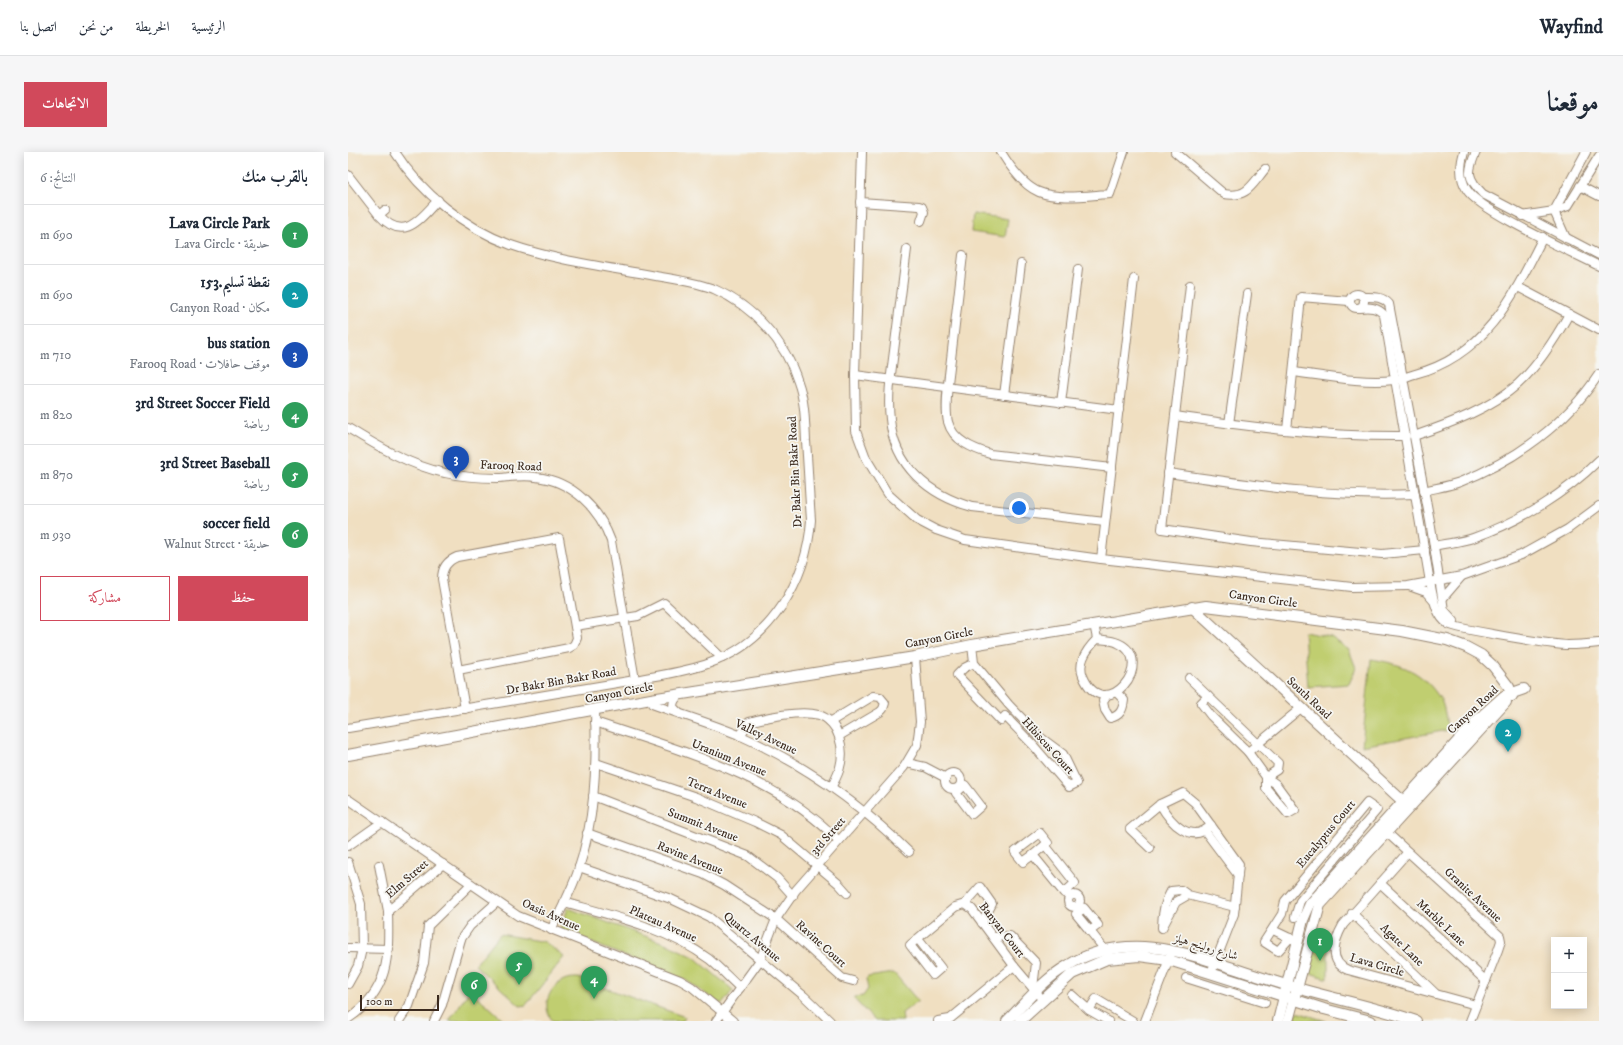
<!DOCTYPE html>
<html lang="ar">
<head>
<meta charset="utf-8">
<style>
	:root { --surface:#fff; --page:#f6f6f7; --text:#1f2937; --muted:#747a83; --line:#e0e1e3; --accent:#d1495b }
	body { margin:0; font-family:"IM FELL DW Pica",Amiri,serif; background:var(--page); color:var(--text); direction:rtl }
	.controls { position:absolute; right:12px; bottom:12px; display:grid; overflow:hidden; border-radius:0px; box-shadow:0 2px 10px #0003 }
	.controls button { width:36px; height:36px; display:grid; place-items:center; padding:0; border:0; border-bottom:1px solid var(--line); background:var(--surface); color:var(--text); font:20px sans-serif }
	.scale { position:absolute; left:12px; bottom:10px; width:79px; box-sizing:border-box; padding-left:4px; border:2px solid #3b2a1e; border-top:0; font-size:11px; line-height:14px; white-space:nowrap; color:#3b2a1e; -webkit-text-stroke:3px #f6f6f2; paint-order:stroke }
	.you { position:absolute; left:671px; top:356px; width:14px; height:14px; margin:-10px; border:3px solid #fff; border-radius:50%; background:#1a73e8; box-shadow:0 0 0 6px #1a73e833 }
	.badge { display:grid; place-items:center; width:26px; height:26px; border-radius:50%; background:var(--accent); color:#fff; font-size:13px; font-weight:700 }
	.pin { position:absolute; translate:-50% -33px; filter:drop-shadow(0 1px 2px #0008) }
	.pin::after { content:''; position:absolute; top:21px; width:14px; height:12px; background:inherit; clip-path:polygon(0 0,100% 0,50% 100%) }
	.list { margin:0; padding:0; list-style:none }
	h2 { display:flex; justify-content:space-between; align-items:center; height:52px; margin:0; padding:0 16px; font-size:17px }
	h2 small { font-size:13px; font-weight:400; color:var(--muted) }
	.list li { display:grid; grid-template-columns:26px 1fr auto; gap:12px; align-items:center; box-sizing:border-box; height:60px; padding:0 16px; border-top:1px solid var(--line) }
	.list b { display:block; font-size:15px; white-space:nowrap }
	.list p { margin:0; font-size:13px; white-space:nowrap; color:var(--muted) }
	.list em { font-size:13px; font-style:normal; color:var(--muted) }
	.actions { display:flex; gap:8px; padding:12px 16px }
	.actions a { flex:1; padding:9px 0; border:1px solid var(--accent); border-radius:0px; text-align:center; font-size:14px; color:var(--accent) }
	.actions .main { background:var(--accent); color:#fff }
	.map { position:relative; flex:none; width:1251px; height:869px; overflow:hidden; direction:ltr; border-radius:0px }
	header { display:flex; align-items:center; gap:24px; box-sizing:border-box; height:56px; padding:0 20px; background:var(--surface); border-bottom:1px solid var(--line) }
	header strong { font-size:19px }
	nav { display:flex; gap:22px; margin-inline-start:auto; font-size:14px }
	.intro { display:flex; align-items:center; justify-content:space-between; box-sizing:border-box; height:96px; padding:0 24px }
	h1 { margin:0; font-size:28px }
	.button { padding:10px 18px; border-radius:0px; background:var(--accent); color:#fff; font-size:14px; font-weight:700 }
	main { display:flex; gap:24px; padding:0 24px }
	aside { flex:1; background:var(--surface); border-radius:0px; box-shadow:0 2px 10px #0003 }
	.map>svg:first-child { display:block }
	.green { fill:#c0ce70; stroke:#7e7c47 }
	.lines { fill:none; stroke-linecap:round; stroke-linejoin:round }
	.minor-casing { stroke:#968470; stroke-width:10 }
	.major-casing { stroke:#968470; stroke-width:12 }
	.minor { stroke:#fff; stroke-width:8 }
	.major { stroke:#fff; stroke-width:10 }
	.labels { text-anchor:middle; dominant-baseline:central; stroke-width:3.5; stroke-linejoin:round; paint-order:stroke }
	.street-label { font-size:12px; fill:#3b2a1e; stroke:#f6f6f2 }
</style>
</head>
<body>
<header>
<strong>Wayfind</strong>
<nav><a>الرئيسية</a><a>الخريطة</a><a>من نحن</a><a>اتصل بنا</a></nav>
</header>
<div class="intro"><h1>موقعنا</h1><a class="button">الاتجاهات</a></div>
<main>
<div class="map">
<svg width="1251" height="869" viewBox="0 0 1251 869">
	<rect width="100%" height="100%" fill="#f6f6f2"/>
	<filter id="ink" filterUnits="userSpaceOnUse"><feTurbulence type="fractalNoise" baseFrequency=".025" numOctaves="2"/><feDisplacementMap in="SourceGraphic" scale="8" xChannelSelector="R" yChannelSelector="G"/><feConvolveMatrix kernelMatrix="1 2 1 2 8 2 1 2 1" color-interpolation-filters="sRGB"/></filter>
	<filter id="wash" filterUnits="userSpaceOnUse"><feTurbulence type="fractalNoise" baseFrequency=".012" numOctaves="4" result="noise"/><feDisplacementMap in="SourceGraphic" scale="16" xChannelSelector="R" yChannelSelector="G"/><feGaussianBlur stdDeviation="0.9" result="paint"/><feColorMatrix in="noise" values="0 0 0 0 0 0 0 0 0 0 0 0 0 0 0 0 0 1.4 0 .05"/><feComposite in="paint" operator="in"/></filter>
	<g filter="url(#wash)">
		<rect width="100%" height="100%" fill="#f0dfc1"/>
		<g class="green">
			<polygon points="625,62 660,67 657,85 623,80"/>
			<polygon points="956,480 983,485 1001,498 1008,516 1001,532 960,535"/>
			<path d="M1023 507C1054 512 1075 519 1093 548 1097 556 1098 569 1100 578L1014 594Z"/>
			<polygon points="220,756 319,792 346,805 385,838 375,851 371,851 339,829 212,778"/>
			<polygon points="152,782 197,790 216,805 178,853 172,854 127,813"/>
			<polygon points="967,786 980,797 980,827 962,821"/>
			<polygon points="546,821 570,849 554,861 555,869 527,869 506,847 507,845 515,844 520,837 518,827 520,825"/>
			<path d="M230 826 337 865 335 869H205C193 856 200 837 214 829 219 826 225 826 230 826Z"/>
			<polygon points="122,838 157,869 101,869"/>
			<polygon points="949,860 978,869 946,869"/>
		</g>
	</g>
	<g filter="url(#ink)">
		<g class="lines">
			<g class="minor-casing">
				<g id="minor">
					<polyline points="514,0 507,223 508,279 518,306 540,342 569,368 588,378 617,388 753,407 1004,435 1060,434 1114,424 1173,403 1220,377 1251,354"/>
					<path d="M653 0C661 13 676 34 691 40 710 48 742 43 762 42L776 0"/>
					<path d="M827 0 876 42C899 46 903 34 917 17"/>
					<path d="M1116 0C1112 13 1111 26 1119 38 1133 60 1224 100 1251 114"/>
					<path d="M1128 0C1119 20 1119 26 1135 42L1251 103"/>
					<polyline points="0,23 31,63 37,58"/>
					<polyline points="1232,34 1251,44"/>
					<polyline points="512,50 571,54 574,55 576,60 573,69"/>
					<path d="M31 63C56 91 72 67 90 48"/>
					<polyline points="1174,64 1206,59 1220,54 1251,4"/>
					<polyline points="1218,86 1206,59 1238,0"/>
					<path d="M559 97C555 129 551 160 547 191 544 216 539 243 542 267 546 314 581 343 624 355L757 370"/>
					<path d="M615 103C611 138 607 172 603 207 601 223 596 254 600 270 605 289 626 297 642 302L764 316"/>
					<polyline points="842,133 814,377 903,390 1034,402 1077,398"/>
					<polyline points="1170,135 1251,178"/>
					<circle cx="1009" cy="149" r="7"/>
					<path d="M1015 145C1026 145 1034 144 1041 152L1082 369 1096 458 1106 469"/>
					<path d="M1012 156C1021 155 1030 155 1036 163L1082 430C1085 444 1087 463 1100 472 1108 477 1206 493 1220 493 1231 493 1241 492 1251 491"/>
					<path d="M946 220C977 224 1016 232 1046 228 1053 227 1060 224 1067 222 1137 204 1165 145 1195 85"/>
					<polyline points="507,223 771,258"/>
					<polyline points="656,243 673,112"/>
					<polyline points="713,251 730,117"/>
					<path d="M827 264C903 275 980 285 1058 284"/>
					<polyline points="881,272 899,142"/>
					<path d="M0 276C29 294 63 314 97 321 114 325 133 326 151 326 163 325 176 323 188 325 224 329 251 356 263 389L287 528"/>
					<polyline points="939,278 953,145 1001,149"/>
					<path d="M1066 284C1101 272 1142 257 1170 232 1191 213 1207 187 1221 162"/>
					<path d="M820 321C903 333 984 346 1067 342"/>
					<path d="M1076 339C1088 336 1101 334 1112 330 1168 308 1218 272 1251 222"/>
					<path d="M1086 394C1099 391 1113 390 1125 386 1171 370 1217 342 1251 308"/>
					<polyline points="753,407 786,127"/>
					<polyline points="1061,434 1078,440 1085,448"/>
					<polyline points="1095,446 1114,424"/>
					<path d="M746 472 749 487C739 497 729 510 735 524 756 575 811 509 770 491 764 488 756 488 749 487"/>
					<polyline points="227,474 290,464 316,451 374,506"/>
					<polyline points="624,493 626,511 616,516 609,523 653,569 657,564 685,593 721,635 729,631 715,602 692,585 661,553 626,511"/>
					<path d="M110 518 221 496 226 493 229 486 211 386 109 405C99 409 94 416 94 427L117 557"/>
					<polyline points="841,526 930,611 929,618 918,625"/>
					<path d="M759 543 755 549 757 558 762 566C772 564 775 558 776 548L769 541"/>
					<polyline points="860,544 853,551 863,564 900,600 918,625 928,632 947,658 940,662 918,636 918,625"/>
					<path d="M303 547 304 552C334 563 365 572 393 584 456 612 512 652 561 700"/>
					<path d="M332 562 325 555C325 548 328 546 333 542"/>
					<path d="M247 570C333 599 427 623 491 689"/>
					<polyline points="482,570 525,544 532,545 537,551 535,557 532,560 491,584"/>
					<path d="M0 576 287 528C312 523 338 520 362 511 422 490 459 429 463 368 461 341 460 315 458 289 457 269 457 249 450 230 437 189 405 154 366 137 347 130 327 127 308 124 260 115 209 109 163 93 117 76 73 41 47 0"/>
					<path d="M392 584 401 570C419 565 452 558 471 563 491 569 497 597 492 615 491 621 487 628 484 634"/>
					<polyline points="900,600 953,556"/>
					<polyline points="248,611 348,645 407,670 433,683 491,732 499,741"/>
					<polyline points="559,611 577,615 598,626"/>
					<circle cx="605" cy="629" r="8"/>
					<polygon points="617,633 633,654 624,662 608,641"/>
					<polyline points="245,644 400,704 429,726 445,744"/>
					<polyline points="0,647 170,764 332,828 344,835 385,869"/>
					<path d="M812 652C822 670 843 694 863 673"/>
					<polyline points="1035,677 1152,784 1153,789 1150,798 1122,869"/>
					<polyline points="857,679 890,723"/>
					<polyline points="239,681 355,722 376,733 428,767 494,826 505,829"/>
					<polygon points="697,693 727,731 716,741 685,703"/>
					<polyline points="0,694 34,670"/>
					<polyline points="802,696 782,677 812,652 835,641 847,651 891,712 886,762 863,821"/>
					<path d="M1060 700 995 773C986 789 980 810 1000 818L1128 853"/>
					<polyline points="685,703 675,710 667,700 692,681 700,691 697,693"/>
					<polyline points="0,710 13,752 14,797 10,814 0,832"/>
					<polyline points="31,713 40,759"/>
					<polyline points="231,715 323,747 361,765 456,844 482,869"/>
					<polyline points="1032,731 1138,829"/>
					<path d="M840 743 828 750 814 776C814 763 816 751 823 739L833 738 840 743 887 755"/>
					<circle cx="726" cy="749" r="6"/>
					<path d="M216 750C265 764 319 776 361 807 372 816 382 827 392 836"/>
					<polyline points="617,752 632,735 644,752 634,771"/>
					<polygon points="736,756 750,773 742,779 728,762"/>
					<polyline points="1004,761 1087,841"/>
					<path d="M203 778C212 760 222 741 229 722 247 670 249 614 247 559"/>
					<polyline points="925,778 946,788"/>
					<polyline points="742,779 757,798"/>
					<polyline points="645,785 662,784 688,811 685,836"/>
					<polyline points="942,786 930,799 916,790 934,762 937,749 1019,651 1029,658 952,749 947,765"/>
					<polyline points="570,787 593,816 585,823 562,793 607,755 617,752 624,757 666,814 694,847"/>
					<polyline points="0,796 41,797"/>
					<polyline points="838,826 917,851"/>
					<polyline points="724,843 741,858 760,869"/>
					<polyline points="741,858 748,847 785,869"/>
					<path d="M0 867C42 838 41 804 40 759L95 712"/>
					<polyline points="51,869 61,854 76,811 80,774 123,732"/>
					<polyline points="86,869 94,853 113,787 122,774 149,750"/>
					<polyline points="368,869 412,808 428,767 448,738 556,615 569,593 572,570 567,505"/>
					<polyline points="590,869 602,867 666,814"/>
					<polyline points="797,869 823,802"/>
				</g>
			</g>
			<g class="major-casing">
				<g id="major">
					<polyline points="844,455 1060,654"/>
					<polyline points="0,603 303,547 567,505 624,493 858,454 1054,479 1099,488 1118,495 1133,503 1145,514 1161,535 1164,544"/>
					<path d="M659 869C678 850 696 827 719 814 787 772 857 809 925 829 972 844 1022 853 1068 869"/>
					<polyline points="672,869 724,822 759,807 791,804 821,808 976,857 1023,869"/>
					<polyline points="930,869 955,768 962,752 1128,569 1156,544 1176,537"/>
					<polyline points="940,869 972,753 1158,550"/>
				</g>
			</g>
			<use href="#minor" class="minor"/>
			<use href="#major" class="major"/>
		</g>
	</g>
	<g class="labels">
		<g class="street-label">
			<text transform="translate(163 314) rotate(2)">Farooq Road</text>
			<text transform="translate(447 320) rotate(-93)">Dr Bakr Bin Bakr Road</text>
			<text transform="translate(915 447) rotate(8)">Canyon Circle</text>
			<text transform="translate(591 486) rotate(-11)">Canyon Circle</text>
			<text transform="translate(213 529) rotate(-10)">Dr Bakr Bin Bakr Road</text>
			<text transform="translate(271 541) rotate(-11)">Canyon Circle</text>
			<text transform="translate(961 546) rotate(43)">South Road</text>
			<text transform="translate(1125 558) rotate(-43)">Canyon Road</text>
			<text transform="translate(418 585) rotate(25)">Valley Avenue</text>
			<text transform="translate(700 594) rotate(48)">Hibiscus Court</text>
			<text transform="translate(381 606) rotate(22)">Uranium Avenue</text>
			<text transform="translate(369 641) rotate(22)">Terra Avenue</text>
			<text transform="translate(355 673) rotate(21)">Summit Avenue</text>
			<text transform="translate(978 682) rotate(-50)">Eucalyptus Court</text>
			<text transform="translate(480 684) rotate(-49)">3rd Street</text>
			<text transform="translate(342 706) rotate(22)">Ravine Avenue</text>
			<text transform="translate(59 727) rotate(-41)">Elm Street</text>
			<text transform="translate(1125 743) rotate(43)">Granite Avenue</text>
			<text transform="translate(203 763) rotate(24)">Oasis Avenue</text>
			<text transform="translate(1093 771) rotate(43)">Marble Lane</text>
			<text transform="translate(315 772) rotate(24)">Plateau Avenue</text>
			<text transform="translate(654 778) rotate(52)">Banyan Court</text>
			<text transform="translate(404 785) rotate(40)">Quartz Avenue</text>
			<text transform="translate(473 792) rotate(42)">Ravine Court</text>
			<text transform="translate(1054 793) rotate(44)">Agate Lane</text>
			<text transform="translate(858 795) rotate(17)">شارع رولينج هيلز</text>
			<text transform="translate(1029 813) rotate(16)">Lava Circle</text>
		</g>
	</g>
</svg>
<div class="controls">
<button>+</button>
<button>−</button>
</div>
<div class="scale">100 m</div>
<div class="you"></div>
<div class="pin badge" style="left:972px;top:809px;background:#2e9e5b">1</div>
<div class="pin badge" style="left:1160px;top:600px;background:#0f9aa8">2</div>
<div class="pin badge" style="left:108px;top:327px;background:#1a4fb4">3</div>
<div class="pin badge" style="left:246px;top:847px;background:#2e9e5b">4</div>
<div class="pin badge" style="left:171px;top:833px;background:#2e9e5b">5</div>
<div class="pin badge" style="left:126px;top:853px;background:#2e9e5b">6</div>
</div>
<aside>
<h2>بالقرب منك<small>النتائج: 6</small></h2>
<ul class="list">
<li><span class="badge" style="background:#2e9e5b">1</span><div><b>Lava Circle Park</b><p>حديقة · Lava Circle</p></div><em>690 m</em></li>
<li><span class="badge" style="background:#0f9aa8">2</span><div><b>نقطة تسليم.153</b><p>مكان · Canyon Road</p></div><em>690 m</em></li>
<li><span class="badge" style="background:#1a4fb4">3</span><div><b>bus station</b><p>موقف حافلات · Farooq Road</p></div><em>710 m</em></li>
<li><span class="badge" style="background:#2e9e5b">4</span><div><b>3rd Street Soccer Field</b><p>رياضة</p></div><em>820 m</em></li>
<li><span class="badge" style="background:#2e9e5b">5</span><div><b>3rd Street Baseball</b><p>رياضة</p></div><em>870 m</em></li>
<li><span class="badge" style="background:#2e9e5b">6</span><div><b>soccer field</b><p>حديقة · Walnut Street</p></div><em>930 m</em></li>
</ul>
<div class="actions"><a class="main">حفظ</a><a>مشاركة</a></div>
</aside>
</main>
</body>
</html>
